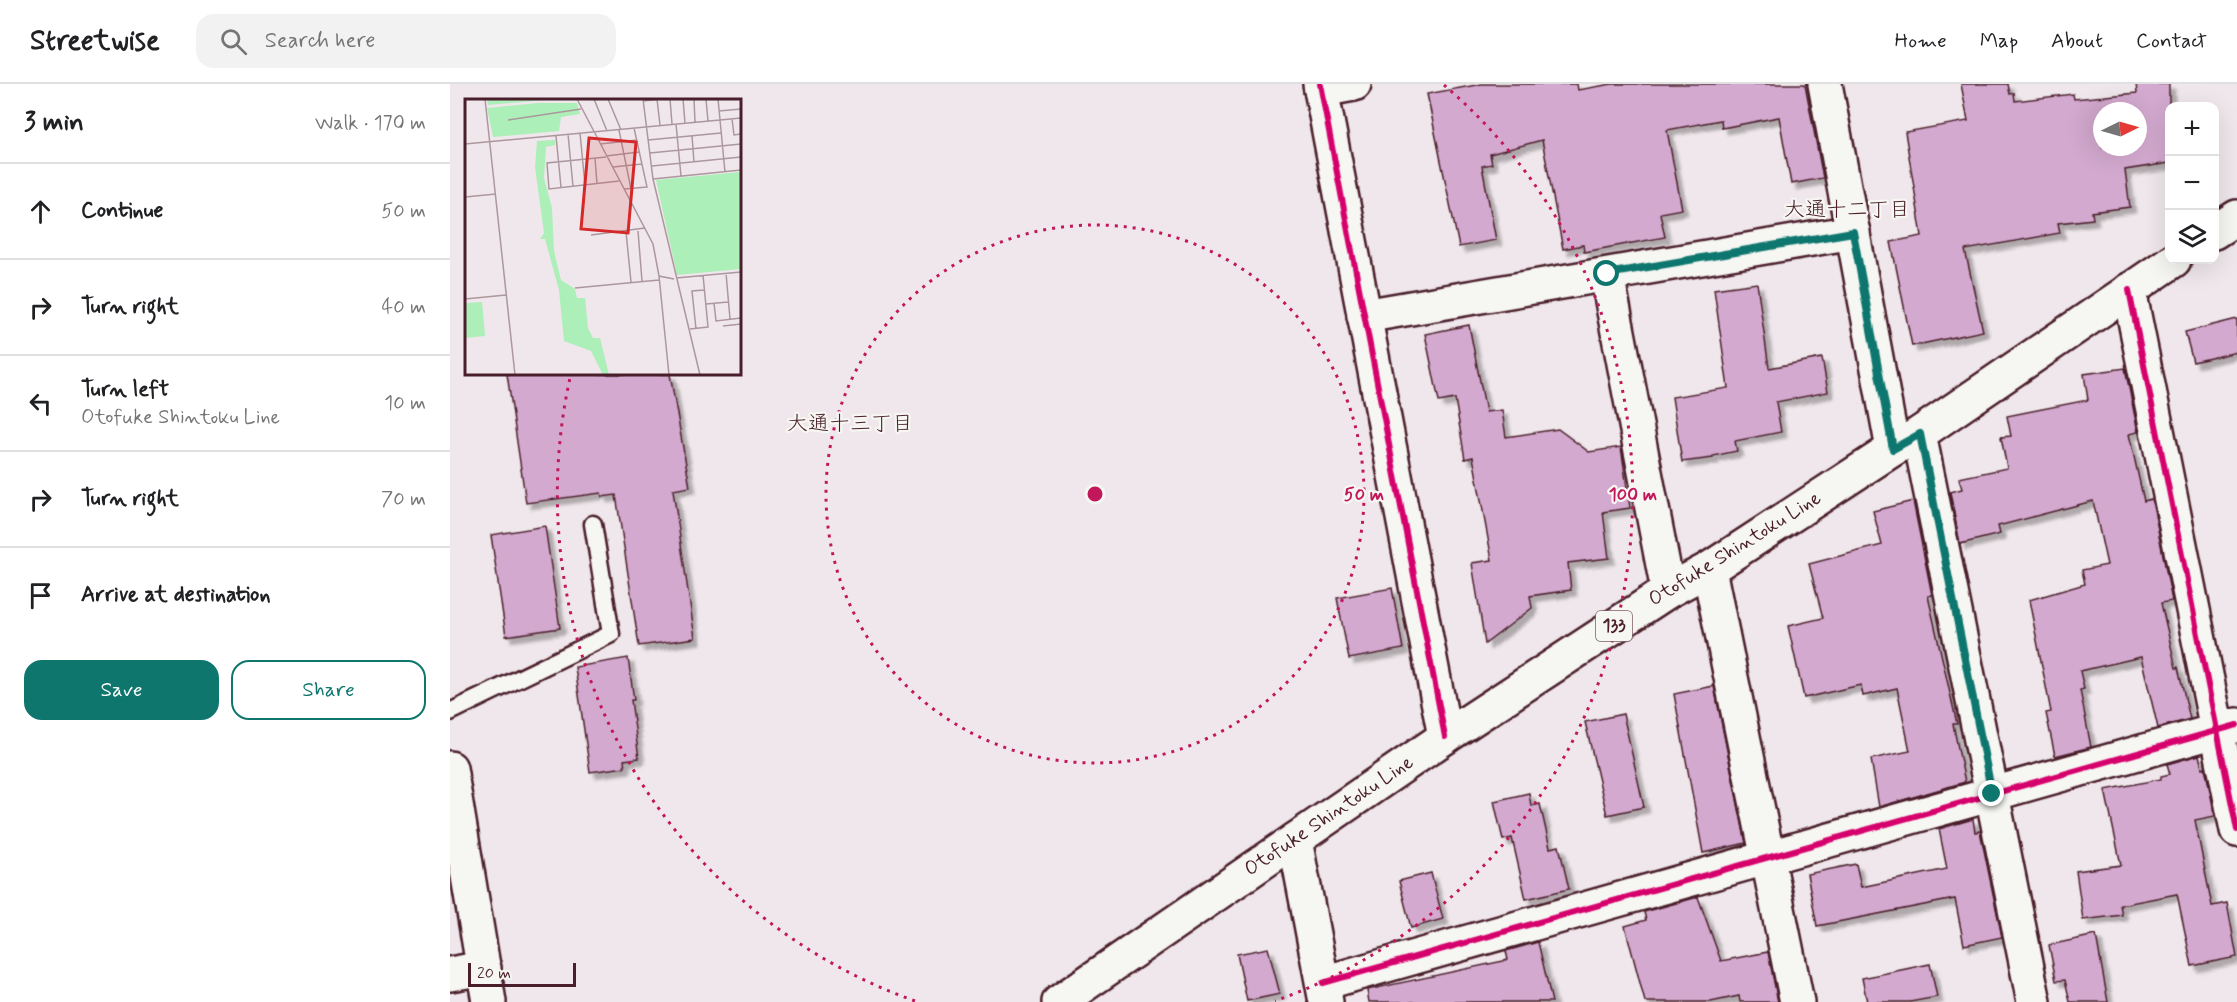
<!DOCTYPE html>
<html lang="en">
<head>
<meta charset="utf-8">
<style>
	:root { --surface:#fff; --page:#f2f2f2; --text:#202124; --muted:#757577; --line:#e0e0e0; --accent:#0f766e }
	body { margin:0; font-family:Mynerve,"Klee One",sans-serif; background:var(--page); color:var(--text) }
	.controls { position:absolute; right:18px; top:18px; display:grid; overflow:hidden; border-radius:12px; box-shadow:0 6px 24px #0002 }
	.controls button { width:54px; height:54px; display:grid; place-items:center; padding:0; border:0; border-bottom:2px solid var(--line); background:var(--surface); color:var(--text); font:30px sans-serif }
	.compass { position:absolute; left:1643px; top:18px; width:54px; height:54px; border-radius:50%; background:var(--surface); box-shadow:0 6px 24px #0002; rotate:85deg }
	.scale { position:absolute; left:18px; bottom:15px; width:108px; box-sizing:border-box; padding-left:6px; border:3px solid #4a1f2b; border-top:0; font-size:16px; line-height:21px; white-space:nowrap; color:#4a1f2b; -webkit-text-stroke:4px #f6f6f2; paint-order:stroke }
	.stop { position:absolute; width:18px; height:18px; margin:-14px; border:4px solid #0f766e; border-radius:50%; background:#fff }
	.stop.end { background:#0f766e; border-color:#fff; box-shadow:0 2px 6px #0008 }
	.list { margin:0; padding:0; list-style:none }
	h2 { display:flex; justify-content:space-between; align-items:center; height:78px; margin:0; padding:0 24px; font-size:26px }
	h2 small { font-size:20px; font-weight:400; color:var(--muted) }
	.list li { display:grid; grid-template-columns:39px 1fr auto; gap:18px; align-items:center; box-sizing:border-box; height:96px; padding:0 24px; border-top:2px solid var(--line) }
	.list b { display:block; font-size:22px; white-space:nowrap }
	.list p { margin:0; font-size:20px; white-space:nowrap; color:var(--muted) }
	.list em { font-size:20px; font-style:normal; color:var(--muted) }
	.actions { display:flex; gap:12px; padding:18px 24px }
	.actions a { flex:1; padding:14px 0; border:2px solid var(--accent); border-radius:18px; text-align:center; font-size:21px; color:var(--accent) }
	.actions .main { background:var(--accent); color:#fff }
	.icon { flex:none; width:33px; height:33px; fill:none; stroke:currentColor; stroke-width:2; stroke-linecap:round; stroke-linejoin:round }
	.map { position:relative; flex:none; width:1787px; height:918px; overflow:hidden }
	header { display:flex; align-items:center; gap:36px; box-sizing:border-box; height:84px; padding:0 30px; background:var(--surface); border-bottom:2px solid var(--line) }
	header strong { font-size:28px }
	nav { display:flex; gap:33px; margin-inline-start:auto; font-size:21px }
	.search { width:420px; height:54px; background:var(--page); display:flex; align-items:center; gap:15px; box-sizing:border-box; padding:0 21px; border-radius:18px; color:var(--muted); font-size:22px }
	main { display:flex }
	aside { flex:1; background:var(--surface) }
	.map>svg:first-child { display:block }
	.building { fill:#d3a9cf; stroke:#4a1f2b; stroke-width:1.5; fill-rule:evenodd; filter:url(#shadow) }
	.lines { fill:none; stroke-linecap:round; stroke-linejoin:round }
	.service-casing { stroke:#4a1f2b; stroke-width:21 }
	.minor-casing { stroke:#4a1f2b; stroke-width:38 }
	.primary-casing { stroke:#4a1f2b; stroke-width:38 }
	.service { stroke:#f6f6f2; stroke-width:16 }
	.minor { stroke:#f6f6f2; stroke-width:33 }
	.primary { stroke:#f6f6f2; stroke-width:33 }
	.cycleway-casing { stroke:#f6f6f2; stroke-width:10 }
	.cycleway { stroke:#d6006c; stroke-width:6 }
	.route { stroke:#0f766e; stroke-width:8 }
	.ring { fill:none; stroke:#c2185b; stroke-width:3; stroke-dasharray:3 6 }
	.labels { text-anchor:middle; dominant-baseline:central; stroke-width:4.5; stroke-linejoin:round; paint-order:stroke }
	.shield { fill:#f6f6f2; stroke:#7e6067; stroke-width:1.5 }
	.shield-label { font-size:18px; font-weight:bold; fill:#4a1f2b }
	.street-label { font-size:20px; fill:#4a1f2b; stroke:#f6f6f2 }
	.neighbourhood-label { font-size:21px; fill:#4a1f2b; stroke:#f6f6f2 }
	.inset-road { fill:none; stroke:#ad979e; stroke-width:1.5 }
	.view { fill:#d62828; fill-opacity:0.15; stroke:#d62828; stroke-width:3 }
	.inset-edge { fill:none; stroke:#4a1f2b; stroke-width:3 }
	.centre { fill:#c2185b; stroke:#f6f6f2; stroke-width:3 }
	.ring-label { font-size:18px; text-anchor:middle; font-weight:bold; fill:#c2185b; stroke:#f6f6f2; stroke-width:4.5; stroke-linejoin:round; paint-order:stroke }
</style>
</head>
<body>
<header>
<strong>Streetwise</strong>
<div class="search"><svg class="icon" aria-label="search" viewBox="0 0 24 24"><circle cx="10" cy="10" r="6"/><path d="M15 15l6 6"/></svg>Search here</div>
<nav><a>Home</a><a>Map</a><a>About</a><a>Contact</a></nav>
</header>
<main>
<aside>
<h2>3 min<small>Walk · 170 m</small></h2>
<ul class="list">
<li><svg class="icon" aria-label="ahead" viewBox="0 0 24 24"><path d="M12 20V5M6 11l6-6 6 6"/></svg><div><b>Continue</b></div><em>50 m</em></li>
<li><svg class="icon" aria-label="right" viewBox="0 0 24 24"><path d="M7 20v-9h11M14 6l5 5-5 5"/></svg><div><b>Turn right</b></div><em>40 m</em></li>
<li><svg class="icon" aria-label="left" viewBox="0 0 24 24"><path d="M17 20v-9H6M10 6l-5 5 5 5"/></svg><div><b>Turn left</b><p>Otofuke Shintoku Line</p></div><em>10 m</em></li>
<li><svg class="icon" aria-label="right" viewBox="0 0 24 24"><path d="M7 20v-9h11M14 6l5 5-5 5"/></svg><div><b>Turn right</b></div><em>70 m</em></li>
<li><svg class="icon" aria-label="arrive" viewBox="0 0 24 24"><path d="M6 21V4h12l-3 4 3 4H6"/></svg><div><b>Arrive at destination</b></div></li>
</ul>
<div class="actions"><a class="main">Save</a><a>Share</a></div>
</aside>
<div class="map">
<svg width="1787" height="918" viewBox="0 0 1787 918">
	<defs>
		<filter id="shadow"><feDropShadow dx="5.5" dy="5.5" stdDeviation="1.5" flood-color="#0004"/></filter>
	</defs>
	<rect width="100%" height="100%" fill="#efe7eb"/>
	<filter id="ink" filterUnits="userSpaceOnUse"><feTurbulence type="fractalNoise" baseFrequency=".0167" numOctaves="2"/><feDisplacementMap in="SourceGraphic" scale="12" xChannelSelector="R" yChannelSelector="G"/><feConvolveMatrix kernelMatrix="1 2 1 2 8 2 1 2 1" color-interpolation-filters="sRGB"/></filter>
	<g filter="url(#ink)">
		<g class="building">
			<polygon points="1032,0 1127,0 1128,6 1162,0 1355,0 1373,94 1341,100 1329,33 1272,44 1271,36 1217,46 1232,125 1210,129 1215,153 1134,168 1133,161 1113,165 1092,56 1040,70 1042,80 1032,82 1046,156 1009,163 977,10"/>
			<path d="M1511 0H1558L1560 10 1564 9 1565 17 1623 10 1624 15 1687 9 1686 0H1719V79L1675 86 1680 123 1642 128 1643 135 1608 139 1610 149 1515 166 1533 247 1462 262 1441 158 1472 152 1455 48 1518 37ZM1652 27H1688V63H1652Z"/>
			<polygon points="1307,199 1319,284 1372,274 1378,308 1326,318 1331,348 1285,357 1287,367 1263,372 1263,374 1232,378 1222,313 1278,304 1264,205"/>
			<polygon points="1787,235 1787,268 1743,278 1735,248"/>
			<polygon points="1019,241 1036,328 1052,326 1056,353 1108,345 1139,368 1171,363 1180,424 1153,428 1159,474 1118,479 1121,506 1080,512 1082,524 1035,560 1022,479 1042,476 1023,373 1015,375 1005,315 989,318 975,250"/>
			<polygon points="1675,284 1688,348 1679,350 1694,417 1701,415 1704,425 1722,517 1711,519 1726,584 1728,583 1740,635 1708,644 1691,573 1630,587 1634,605 1630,606 1641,663 1605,672 1596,629 1601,628 1579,516 1635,500 1632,486 1657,481 1643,417 1548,442 1550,450 1510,460 1500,408 1512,405 1509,394 1557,384 1551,353 1561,352 1557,332 1638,316 1634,290"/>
			<polygon points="57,290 220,290 240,403 223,406 245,554 189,562 166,411 152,413 151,409 76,419"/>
			<polygon points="1463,417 1482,511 1478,512 1507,640 1503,640 1515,698 1429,723 1421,675 1460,667 1447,604 1413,612 1411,601 1354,614 1338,542 1373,534 1359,480 1432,461 1423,427"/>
			<polygon points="95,442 110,544 56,552 41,451"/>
			<polygon points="942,504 953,565 899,575 887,514"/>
			<polygon points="178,574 184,616 181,616 189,674 174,676 175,683 140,688 125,583"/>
			<polygon points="1264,602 1296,759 1253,769 1224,610"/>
			<polygon points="1173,630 1194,723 1157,731 1135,638"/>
			<polygon points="1749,671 1752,684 1755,683 1765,732 1745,736 1762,822 1777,819 1787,873 1742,882 1727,810 1670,821 1672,831 1633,836 1626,787 1671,781 1655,706 1711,695 1711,692 1720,690 1717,680"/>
			<polygon points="1079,709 1081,722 1090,720 1100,764 1109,762 1119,805 1076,815 1062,754 1053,756 1044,717"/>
			<polygon points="1523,735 1525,748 1530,747 1552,853 1514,861 1505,815 1367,842 1357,790 1406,780 1411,803 1497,785 1489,745"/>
			<polygon points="981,789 993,835 961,844 949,797"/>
			<polygon points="1248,813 1271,877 1318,868 1328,918 1290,918 1289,912 1261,918 1195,918 1175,842 1196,836 1194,828"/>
			<polygon points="1646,851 1658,918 1620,918 1615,896 1606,897 1599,861"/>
			<polygon points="1088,858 1102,918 919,918 917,906 1058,876 1056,867"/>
			<polygon points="818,864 830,910 797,917 787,870"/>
			<polygon points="1480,880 1487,913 1460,918 1417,918 1412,894"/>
		</g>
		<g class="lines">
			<g class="service-casing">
				<polyline id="service" points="0,628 161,550 143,440"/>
			</g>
			<g class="minor-casing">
				<g id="minor">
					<polyline points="870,0 995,653"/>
					<polyline points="1375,0 1443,365"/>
					<polyline points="871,6 904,0"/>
					<polyline points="1157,191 1218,507"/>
					<polyline points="1679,206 1787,746"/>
					<polyline points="914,232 1403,148"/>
					<polyline points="1469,350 1584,918"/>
					<polyline points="1259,485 1347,918"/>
					<polyline points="0,684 39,918"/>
					<polyline points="845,756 876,918"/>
					<polyline points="0,890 34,884"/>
					<polyline points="873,899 1787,641"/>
				</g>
			</g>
			<g class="primary-casing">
				<g id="primary">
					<polyline points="1764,148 1787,133"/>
					<polyline points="609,918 995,653 1218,507 1259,485 1443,365 1469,350 1724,176"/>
				</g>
			</g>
			<use href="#service" class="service"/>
			<use href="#minor" class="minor"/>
			<use href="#primary" class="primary"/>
			<g class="cycleway-casing">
				<g id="cycleway">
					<polyline points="870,0 995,653"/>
					<polyline points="1679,206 1787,746"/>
					<polyline points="873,899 1787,641"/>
				</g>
			</g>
			<use href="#cycleway" class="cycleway"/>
		</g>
	</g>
	<g class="lines" filter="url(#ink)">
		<polyline class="route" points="1157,190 1403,148 1443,365 1470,350 1542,710"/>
	</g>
	<g class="ring">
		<circle cx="645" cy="410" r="269"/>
		<path d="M465 917A538 538 0 0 1 120 294M994 1A538 538 0 0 1 825 917"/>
	</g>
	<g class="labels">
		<rect class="shield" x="1146" y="527" width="36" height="30" rx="4.5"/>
		<g class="shield-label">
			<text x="1164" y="542">133</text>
		</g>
		<g class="street-label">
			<text transform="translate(1285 465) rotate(-32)">Otofuke Shintoku Line</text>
			<text transform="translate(879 732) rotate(-34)">Otofuke Shintoku Line</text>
		</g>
		<g class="neighbourhood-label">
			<text x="1397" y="126">大通十二丁目</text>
			<text x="400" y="340">大通十三丁目</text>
		</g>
	</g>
	<g transform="translate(15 15)">
		<rect width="276" height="276" fill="#efe7eb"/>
		<path d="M22 0H79V1L23 6ZM73 4H112L115 15 96 18 94 32 28 38 22 9ZM90 41V46L81 48 79 79 87 109 89 152 96 181 110 190 112 199H120L123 229 128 239H135L144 276H138L126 252 99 242 94 191 80 140H75L79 134 70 68 72 42ZM276 73V170L212 176 191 81ZM17 203 20 237 0 239V204Z" fill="#acefb8"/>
		<path class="inset-road" d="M20 0 50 276M112 0 188 145 194 177 209 180M129 0 142 32M143 0 156 31M178 0 188 80 235 276M192 0 195 26M205 0 207 25M218 0 220 24M229 0 230 23M241 0 243 22M253 0 260 73M178 2 197 0M254 12 276 10M267 20 269 36 276 35M43 21 116 10M211 25 216 77M154 31 166 90M115 34 120 86M103 35 108 87M91 37 96 88M227 37 229 63M183 41 256 34M0 45 276 19M135 45 172 41M185 54 276 45M141 57 174 53M141 58 82 64 84 90 154 82M130 59 132 85M187 67 276 58M148 68 177 65M188 80 276 71M159 90 182 88 169 29M0 98 31 95M173 132 177 182M161 133 166 183M126 136 180 129M261 174 265 220M194 177 204 276M211 179 276 173M110 189 194 181M0 200 41 196M249 204 251 222 276 219M241 205 263 203M258 227 276 225M225 230 243 228 238 176M231 230 227 192 239 191"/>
		<path class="view" d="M124 39 171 43 163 134 116 130Z"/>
		<rect width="276" height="276" class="inset-edge"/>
	</g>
	<circle cx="645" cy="410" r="9" class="centre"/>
	<g class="ring-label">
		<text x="914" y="416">50 m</text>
		<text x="1183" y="416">100 m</text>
	</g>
</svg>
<div class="controls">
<button>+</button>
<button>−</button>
<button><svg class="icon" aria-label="layers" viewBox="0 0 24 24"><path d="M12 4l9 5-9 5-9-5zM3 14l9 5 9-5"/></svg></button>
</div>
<svg class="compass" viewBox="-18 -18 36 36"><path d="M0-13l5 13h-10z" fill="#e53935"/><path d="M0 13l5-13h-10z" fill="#757577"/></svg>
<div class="scale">20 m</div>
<div class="stop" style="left:1157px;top:190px"></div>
<div class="stop end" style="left:1542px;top:710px"></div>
</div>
</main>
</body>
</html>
